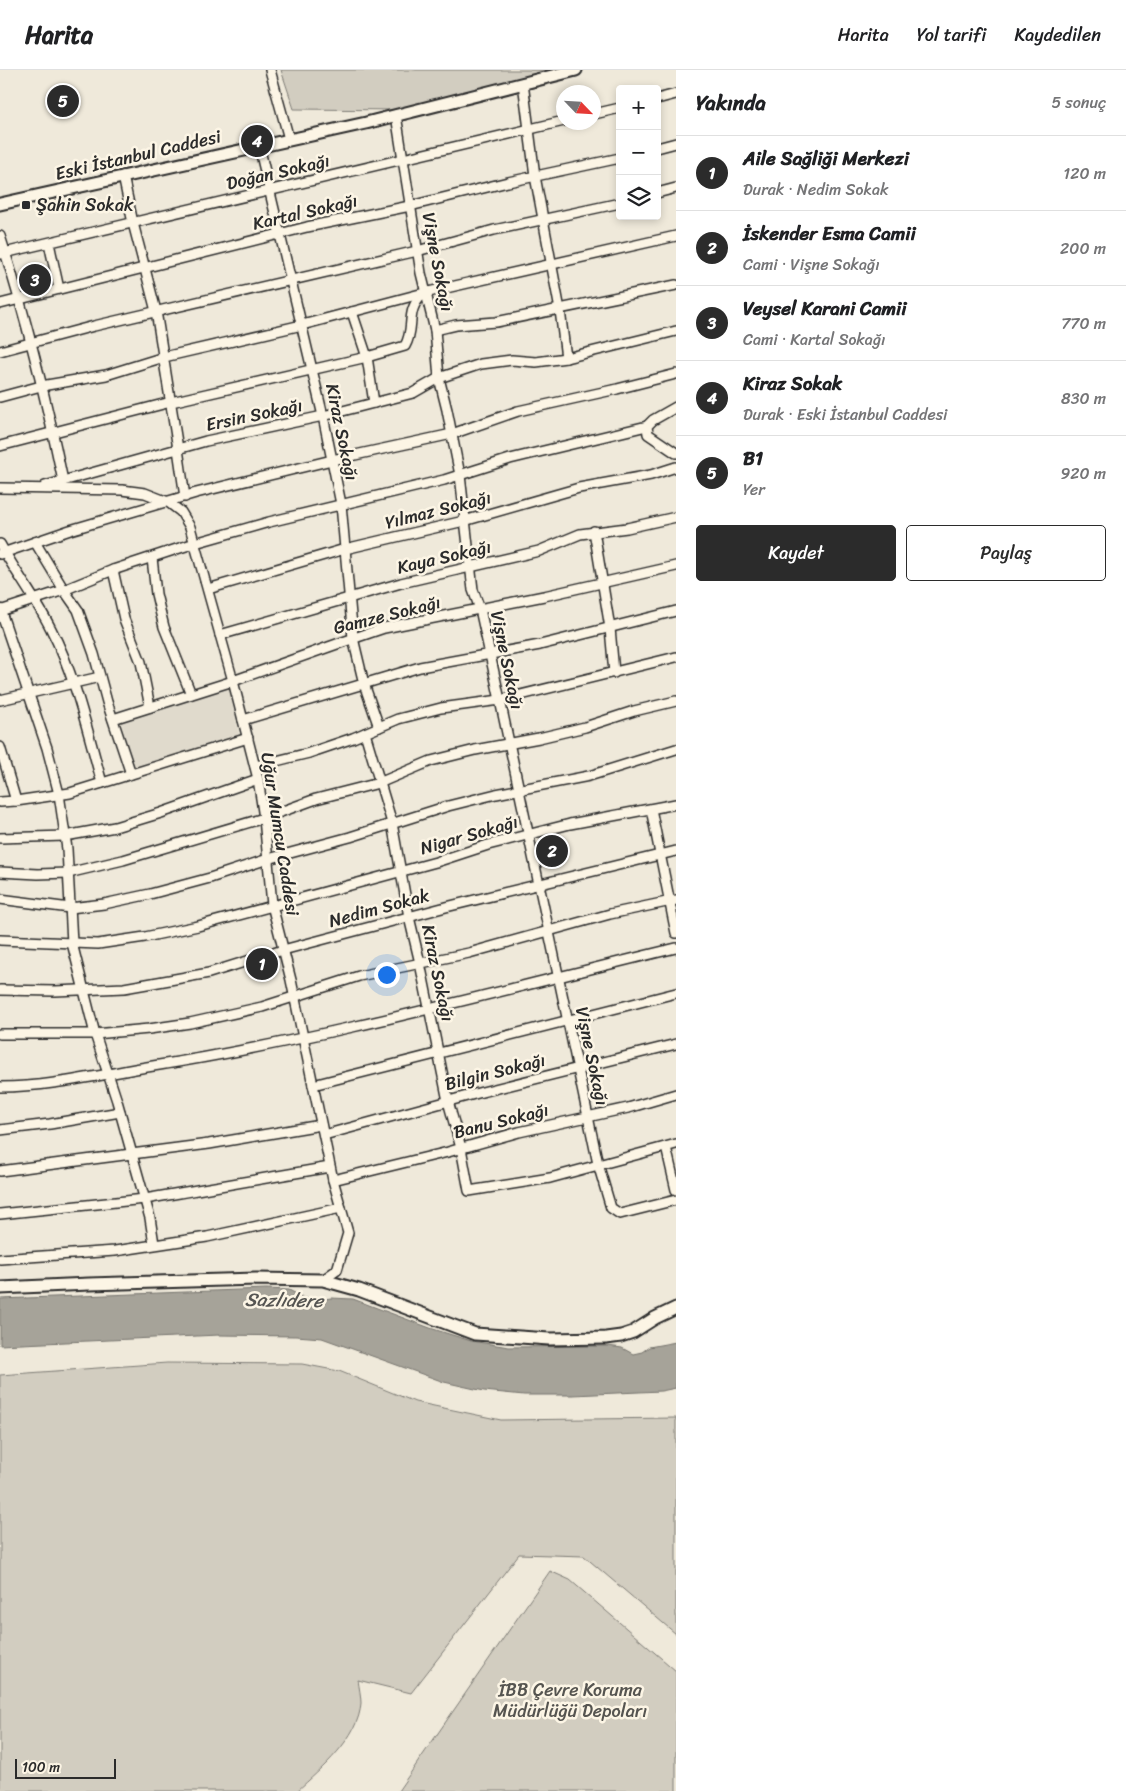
<!DOCTYPE html>
<html lang="tr">
<head>
<meta charset="utf-8">
<style>
	:root { --surface:#fff; --page:#f6f6f6; --text:#202124; --muted:#757577; --line:#e0e0e0; --accent:#2b2b2b }
	body { margin:0; font-family:Sriracha,sans-serif; background:var(--page); color:var(--text) }
	.controls { position:absolute; right:15px; top:15px; display:grid; overflow:hidden; border-radius:5px; box-shadow:0 2px 8px #0003 }
	.controls button { width:45px; height:45px; display:grid; place-items:center; padding:0; border:0; border-bottom:1px solid var(--line); background:var(--surface); color:var(--text); font:25px sans-serif }
	.compass { position:absolute; left:556px; top:15px; width:45px; height:45px; border-radius:50%; background:var(--surface); box-shadow:0 2px 8px #0003; rotate:115deg }
	.scale { position:absolute; left:15px; bottom:12px; width:101px; box-sizing:border-box; padding-left:5px; border:2px solid #2b2b2b; border-top:0; font-size:14px; line-height:18px; white-space:nowrap; color:#2b2b2b; -webkit-text-stroke:4px #fcf5e5; paint-order:stroke }
	.you { position:absolute; left:386px; top:904px; width:18px; height:18px; margin:-12px; border:4px solid #fff; border-radius:50%; background:#1a73e8; box-shadow:0 0 0 8px #1a73e833 }
	.badge { display:grid; place-items:center; width:32px; height:32px; border-radius:50%; background:var(--accent); color:#fff; font-size:16px; font-weight:700 }
	.pin { position:absolute; translate:-50% -50%; border:2px solid #fff; box-shadow:0 1px 5px #0006 }
	.list { margin:0; padding:0; list-style:none }
	h2 { display:flex; justify-content:space-between; align-items:center; height:65px; margin:0; padding:0 20px; font-size:21px }
	h2 small { font-size:16px; font-weight:400; color:var(--muted) }
	.list li { display:grid; grid-template-columns:32px 1fr auto; gap:15px; align-items:center; box-sizing:border-box; height:75px; padding:0 20px; border-top:1px solid var(--line) }
	.list b { display:block; font-size:19px; white-space:nowrap }
	.list p { margin:0; font-size:16px; white-space:nowrap; color:var(--muted) }
	.list em { font-size:16px; font-style:normal; color:var(--muted) }
	.actions { display:flex; gap:10px; padding:15px 20px }
	.actions a { flex:1; padding:11px 0; border:1px solid var(--accent); border-radius:5px; text-align:center; font-size:18px; color:var(--accent) }
	.actions .main { background:var(--accent); color:#fff }
	.icon { flex:none; width:28px; height:28px; fill:none; stroke:currentColor; stroke-width:2; stroke-linecap:round; stroke-linejoin:round }
	.map { position:relative; flex:none; width:676px; height:1721px; overflow:hidden }
	header { display:flex; align-items:center; gap:30px; box-sizing:border-box; height:70px; padding:0 25px; background:var(--surface); border-bottom:1px solid var(--line) }
	header strong { font-size:24px }
	nav { display:flex; gap:28px; margin-inline-start:auto; font-size:18px }
	main { display:flex }
	aside { flex:1; background:var(--surface) }
	.map>svg:first-child { display:block }
	.built { fill:#e0dacc }
	.green { fill:#d2cdc0; stroke:#7e7c76 }
	.water { fill:#a6a399; stroke:#75736d }
	.lines { fill:none; stroke-linecap:round; stroke-linejoin:round }
	.minor-casing { stroke:#2b2b2b; stroke-width:12 }
	.major-casing { stroke:#2b2b2b; stroke-width:15 }
	.minor { stroke:#fcf5e5; stroke-width:9 }
	.major { stroke:#fcf5e5; stroke-width:11 }
	.poi-dot { fill:#2b2b2b; stroke:#fcf5e5; stroke-width:2 }
	.labels { text-anchor:middle; dominant-baseline:central; stroke-width:5; stroke-linejoin:round; paint-order:stroke }
	.street-label { font-size:18px; fill:#2b2b2b; stroke:#fcf5e5 }
	.poi-label { font-size:18px; fill:#2b2b2b; stroke:#fcf5e5; text-anchor:start }
	.park-label { font-size:18px; fill:#555450; stroke:#fcf5e5 }
	.water-label { font-size:19px; font-style:italic; fill:#565552; stroke:#fcf5e5 }
</style>
</head>
<body>
<header>
<strong>Harita</strong>
<nav><a>Harita</a><a>Yol tarifi</a><a>Kaydedilen</a></nav>
</header>
<main>
<div class="map">
<svg width="676" height="1721" viewBox="0 0 676 1721">
	<rect width="100%" height="100%" fill="#efe9da"/>
	<filter id="ink" filterUnits="userSpaceOnUse"><feTurbulence type="fractalNoise" baseFrequency=".02" numOctaves="2"/><feDisplacementMap in="SourceGraphic" scale="10" xChannelSelector="R" yChannelSelector="G"/><feConvolveMatrix kernelMatrix="1 2 1 2 8 2 1 2 1" color-interpolation-filters="sRGB"/></filter>
	<g filter="url(#ink)">
		<polygon class="built" points="229,617 239,664 133,698 121,651"/>
		<g class="green">
			<polygon points="281,0 548,0 402,40 294,39"/>
			<path d="M167 1293 302 1294 339 1301 415 1332 501 1350 676 1348V1564L584 1486 519 1484 411 1623 358 1610C359 1617 361 1626 361 1633 359 1668 321 1699 297 1721H0V1305Z"/>
			<polygon points="550,1501 570,1510 676,1601 676,1721 398,1721"/>
		</g>
		<polygon class="water" points="266,1219 289,1220 304,1228 319,1230 331,1228 353,1229 430,1258 471,1271 509,1277 608,1276 622,1278 633,1284 642,1282 649,1277 676,1272 676,1318 661,1321 573,1325 524,1325 484,1321 444,1312 322,1268 296,1266 219,1265 0,1275 0,1229"/>
		<g class="lines">
			<g class="minor-casing">
				<g id="minor">
					<polyline points="270,0 289,69"/>
					<polyline points="523,13 535,106 560,240 566,288 676,261"/>
					<polyline points="657,29 676,24"/>
					<polyline points="594,44 620,38"/>
					<polyline points="396,45 421,203 435,260 439,308 447,340 460,405 473,520 480,539 500,630 598,1094 611,1138 620,1144 676,1130"/>
					<polyline points="259,76 323,346 341,434 353,568 364,614 379,657"/>
					<polyline points="657,78 676,73"/>
					<polyline points="123,106 133,153 156,241 178,379 185,427"/>
					<polyline points="657,123 676,118"/>
					<path d="M0 166C26 246 46 329 63 411"/>
					<polyline points="49,173 59,219"/>
					<polyline points="0,184 564,51"/>
					<polyline points="0,234 307,157 410,136 508,112 620,88"/>
					<polyline points="352,242 367,287 374,333"/>
					<polyline points="435,260 456,255 496,252 676,215"/>
					<polyline points="0,281 94,256 417,181 494,160 620,133"/>
					<polyline points="0,327 41,316 106,305 164,287 302,255 424,223 676,166"/>
					<polyline points="676,337 653,350 647,356 648,364 676,383"/>
					<path d="M0 376 171 332 367 287 405 276C416 257 404 242 423 224"/>
					<polyline points="45,416 206,371 323,346 413,323 439,308 481,294 512,290 536,292 566,288"/>
					<polyline points="0,418 122,420 145,423 168,432 181,442 190,457 233,611 258,709 264,748 272,835 291,910 333,1110 348,1163 337,1200 323,1210"/>
					<polyline points="594,461 610,558 614,603"/>
					<polyline points="35,472 64,520 78,540 94,584 107,632 131,704"/>
					<path d="M0 474C16 503 36 529 51 559 75 605 88 663 102 713"/>
					<polyline points="0,484 70,460 196,423 332,390 452,364 518,341 617,319 676,304"/>
					<polyline points="152,488 156,524 164,557 191,624"/>
					<polyline points="113,500 124,549 141,592 150,637"/>
					<polyline points="208,519 345,479 464,451 579,418 651,405 676,397"/>
					<polyline points="0,539 47,678 59,724 67,779 72,873 95,964 117,1031 150,1148 154,1174"/>
					<polyline points="0,541 64,520 113,500 195,473 269,452 444,410 510,389 647,356"/>
					<polyline points="220,565 401,513 539,481 580,464 627,458 676,447"/>
					<polyline points="0,630 100,607"/>
					<polyline points="113,649 233,611 337,574 384,558 544,526 676,496"/>
					<polyline points="243,650 420,597 540,575 676,541"/>
					<polyline points="365,663 392,753 409,847 420,893 448,1031 461,1078 469,1121 550,1108 676,1074"/>
					<polyline points="0,677 16,731"/>
					<polyline points="255,696 309,683 353,668 398,649 441,638 500,630 676,587"/>
					<polyline points="0,732 16,731 70,723 248,668"/>
					<polyline points="651,739 676,863"/>
					<polyline points="0,768 65,766 115,757 161,743 258,709"/>
					<polyline points="0,802 38,804 68,803 123,790 264,748 316,729 379,713 431,691 475,680 539,668 585,657 634,641 676,631"/>
					<polyline points="0,829 70,838 104,834 150,824 210,808 268,789 350,767 448,736 496,724 589,706 676,679"/>
					<polyline points="0,870 98,874 145,867 198,856 436,792 488,775 570,754 676,734"/>
					<polyline points="0,920 55,921 124,918 209,903 283,880 446,837 676,781"/>
					<polyline points="0,964 95,964 149,959 190,953 262,937 359,906 469,883 610,844 676,830"/>
					<polyline points="313,1015 676,923"/>
					<path d="M0 1017C51 1017 103 1004 153 996 330 968 502 920 676 878"/>
					<polyline points="0,1060 50,1054 120,1042"/>
					<polyline points="324,1065 482,1022 676,974"/>
					<polyline points="666,1077 676,1120"/>
					<polyline points="0,1101 209,1074 321,1055"/>
					<polyline points="333,1110 448,1082 519,1062 628,1038 676,1024"/>
					<polyline points="0,1144 145,1129 330,1097"/>
					<polyline points="0,1189 115,1181 207,1167 341,1138"/>
				</g>
			</g>
			<g class="major-casing">
				<g id="major">
					<polyline points="0,134 366,53 576,0"/>
					<polyline points="0,1218 89,1214 256,1209 323,1210 359,1220 475,1264 549,1269 606,1268 621,1266 633,1262 655,1248 676,1238"/>
				</g>
			</g>
			<use href="#minor" class="minor"/>
			<use href="#major" class="major"/>
		</g>
	</g>
	<rect class="poi-dot" x="21" y="130" width="10" height="10" rx="2.5"/>
	<g class="labels">
		<g class="street-label">
			<text transform="translate(138 85) rotate(-13)">Eski İstanbul Caddesi</text>
			<text transform="translate(278 102) rotate(-13)">Doğan Sokağı</text>
			<text transform="translate(305 142) rotate(-13)">Kartal Sokağı</text>
			<text transform="translate(438 192) rotate(79)">Vişne Sokağı</text>
			<text transform="translate(254 345) rotate(-12)">Ersin Sokağı</text>
			<text transform="translate(342 362) rotate(78)">Kiraz Sokağı</text>
			<text transform="translate(438 440) rotate(-14)">Yılmaz Sokağı</text>
			<text transform="translate(444 487) rotate(-13)">Kaya Sokağı</text>
			<text transform="translate(387 545) rotate(-14)">Gamze Sokağı</text>
			<text transform="translate(507 590) rotate(78)">Vişne Sokağı</text>
			<text transform="translate(280 764) rotate(81)">Uğur Mumcu Caddesi</text>
			<text transform="translate(469 765) rotate(-16)">Nigar Sokağı</text>
			<text transform="translate(379 838) rotate(-15)">Nedim Sokak</text>
			<text transform="translate(438 903) rotate(78)">Kiraz Sokağı</text>
			<text transform="translate(592 986) rotate(78)">Vişne Sokağı</text>
			<text transform="translate(495 1002) rotate(-14)">Bilgin Sokağı</text>
			<text transform="translate(501 1051) rotate(-14)">Banu Sokağı</text>
		</g>
		<g class="poi-label">
			<text x="36" y="135">Şahin Sokak</text>
		</g>
		<g class="park-label">
			<text x="570" y="1620">İBB Çevre Koruma<tspan x="570" dy="21">Müdürlüğü Depoları</tspan></text>
		</g>
		<g class="water-label">
			<text transform="translate(284 1230) rotate(1)">Sazlıdere</text>
		</g>
	</g>
</svg>
<div class="controls">
<button>+</button>
<button>−</button>
<button><svg class="icon" aria-label="layers" viewBox="0 0 24 24"><path d="M12 4l9 5-9 5-9-5zM3 14l9 5 9-5"/></svg></button>
</div>
<svg class="compass" viewBox="-18 -18 36 36"><path d="M0-13l5 13h-10z" fill="#e53935"/><path d="M0 13l5-13h-10z" fill="#757577"/></svg>
<div class="scale">100 m</div>
<div class="you"></div>
<div class="pin badge" style="left:262px;top:894px">1</div>
<div class="pin badge" style="left:552px;top:781px">2</div>
<div class="pin badge" style="left:35px;top:210px">3</div>
<div class="pin badge" style="left:257px;top:71px">4</div>
<div class="pin badge" style="left:63px;top:31px">5</div>
</div>
<aside>
<h2>Yakında<small>5 sonuç</small></h2>
<ul class="list">
<li><span class="badge">1</span><div><b>Aile Sağliği Merkezi</b><p>Durak · Nedim Sokak</p></div><em>120 m</em></li>
<li><span class="badge">2</span><div><b>İskender Esma Camii</b><p>Cami · Vişne Sokağı</p></div><em>200 m</em></li>
<li><span class="badge">3</span><div><b>Veysel Karani Camii</b><p>Cami · Kartal Sokağı</p></div><em>770 m</em></li>
<li><span class="badge">4</span><div><b>Kiraz Sokak</b><p>Durak · Eski İstanbul Caddesi</p></div><em>830 m</em></li>
<li><span class="badge">5</span><div><b>B1</b><p>Yer</p></div><em>920 m</em></li>
</ul>
<div class="actions"><a class="main">Kaydet</a><a>Paylaş</a></div>
</aside>
</main>
</body>
</html>
